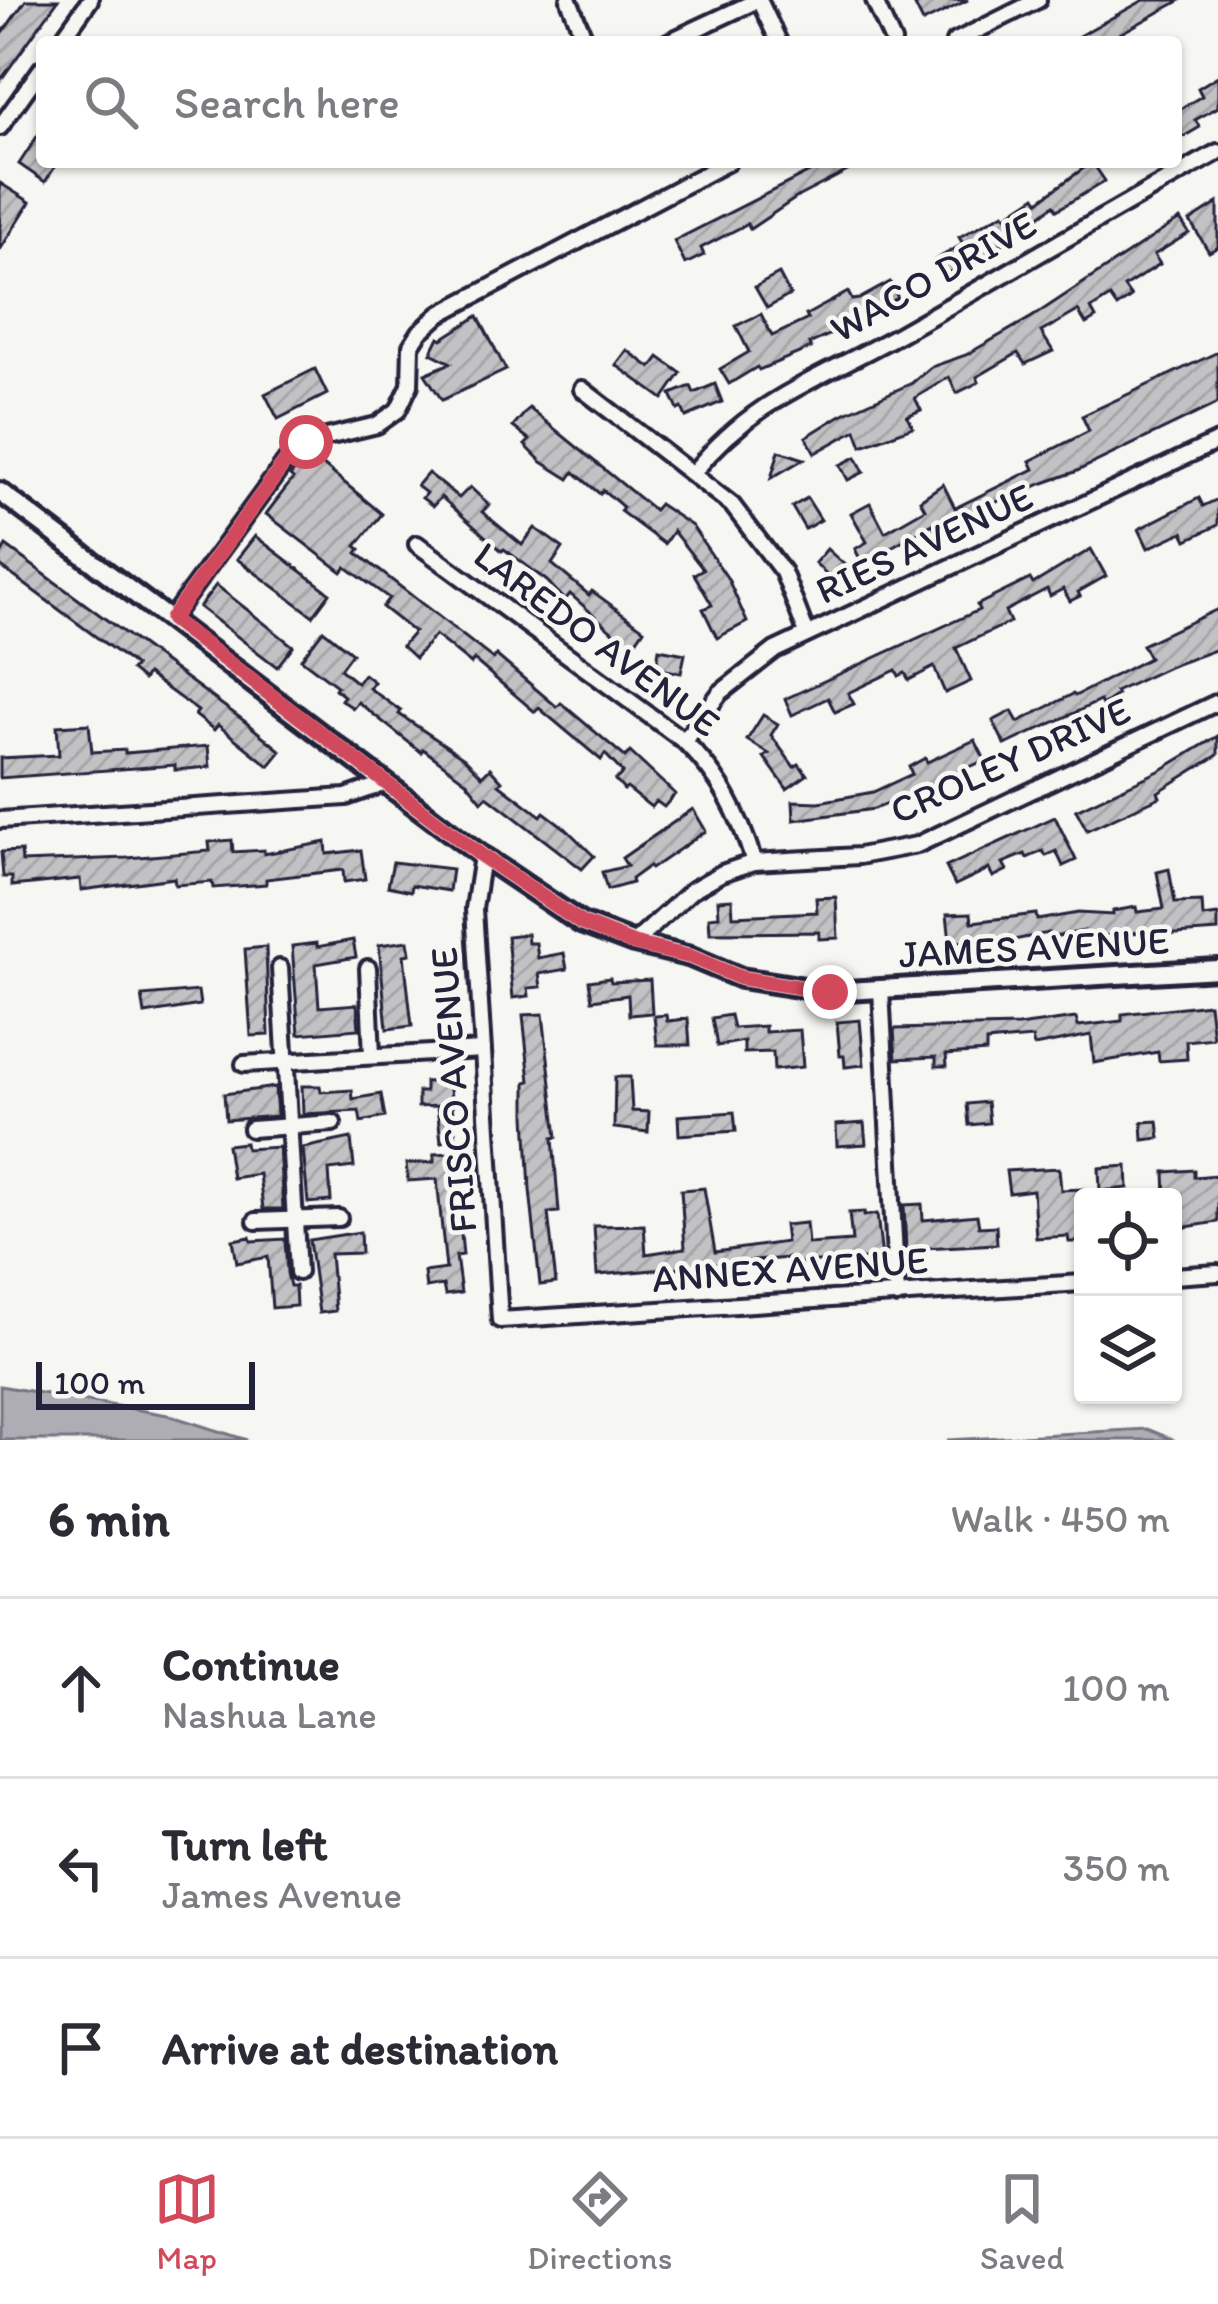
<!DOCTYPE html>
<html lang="en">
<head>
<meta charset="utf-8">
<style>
	:root { --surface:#fff; --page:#f7f7f7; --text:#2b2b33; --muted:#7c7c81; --line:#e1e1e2; --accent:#d1495b }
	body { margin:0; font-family:Itim,sans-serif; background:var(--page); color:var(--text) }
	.controls { position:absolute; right:36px; bottom:36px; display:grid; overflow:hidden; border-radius:12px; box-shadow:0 3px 9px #0004 }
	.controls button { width:108px; height:108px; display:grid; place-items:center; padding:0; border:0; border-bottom:3px solid var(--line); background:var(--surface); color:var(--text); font:60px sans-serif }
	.scale { position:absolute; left:36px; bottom:30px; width:219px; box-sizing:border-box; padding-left:12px; border:6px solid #22223b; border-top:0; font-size:33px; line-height:42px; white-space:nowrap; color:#22223b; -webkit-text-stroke:9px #f6f6f2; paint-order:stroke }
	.stop { position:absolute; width:36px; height:36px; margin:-27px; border:9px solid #d1495b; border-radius:50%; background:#fff }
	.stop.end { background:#d1495b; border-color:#fff; box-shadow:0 3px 12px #0008 }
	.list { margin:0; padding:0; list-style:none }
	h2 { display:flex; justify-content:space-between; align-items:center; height:156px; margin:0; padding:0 48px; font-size:51px }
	h2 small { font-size:39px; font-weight:400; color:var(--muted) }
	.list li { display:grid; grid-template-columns:78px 1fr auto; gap:36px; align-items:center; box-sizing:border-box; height:180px; padding:0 48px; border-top:3px solid var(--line) }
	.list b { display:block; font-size:45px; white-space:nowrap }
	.list p { margin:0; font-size:39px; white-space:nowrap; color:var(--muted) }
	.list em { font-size:39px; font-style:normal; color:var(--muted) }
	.icon { flex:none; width:66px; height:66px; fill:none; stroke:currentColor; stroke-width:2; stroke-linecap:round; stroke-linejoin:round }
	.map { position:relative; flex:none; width:1218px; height:1440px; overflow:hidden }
	.search { position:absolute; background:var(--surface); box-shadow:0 3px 9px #0004; left:36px; right:36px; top:36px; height:132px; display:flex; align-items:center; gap:30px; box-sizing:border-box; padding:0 42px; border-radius:12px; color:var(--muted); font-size:45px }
	.sheet { height:696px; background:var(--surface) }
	nav { display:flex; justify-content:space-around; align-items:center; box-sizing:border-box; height:168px; border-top:3px solid var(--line); background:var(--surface); font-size:33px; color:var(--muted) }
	nav a { display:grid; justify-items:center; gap:6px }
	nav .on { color:var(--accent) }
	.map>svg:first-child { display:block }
	.water { fill:#adadb3; stroke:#757583; stroke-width:3 }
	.building { fill:url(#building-hatch); stroke:#22223b; stroke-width:3 }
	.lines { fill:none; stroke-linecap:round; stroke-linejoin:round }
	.minor-casing { stroke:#22223b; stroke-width:22 }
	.tertiary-casing { stroke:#22223b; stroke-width:26 }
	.minor { stroke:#f6f6f2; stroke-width:14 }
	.tertiary { stroke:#f6f6f2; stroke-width:16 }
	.route { stroke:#d1495b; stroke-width:15 }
	.labels { text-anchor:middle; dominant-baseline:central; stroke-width:9; stroke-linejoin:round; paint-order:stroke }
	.street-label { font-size:39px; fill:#22223b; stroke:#f6f6f2 }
</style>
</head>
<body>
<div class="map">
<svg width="1218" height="1440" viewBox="0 0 1218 1440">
	<defs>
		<pattern id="building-hatch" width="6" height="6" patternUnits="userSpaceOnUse" patternTransform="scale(3)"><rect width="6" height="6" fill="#c2c2c4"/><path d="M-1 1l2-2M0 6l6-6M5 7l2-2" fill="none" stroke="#a6a6a9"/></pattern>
	</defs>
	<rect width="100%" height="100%" fill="#f6f6f2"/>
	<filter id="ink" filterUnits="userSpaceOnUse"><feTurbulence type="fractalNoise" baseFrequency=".00833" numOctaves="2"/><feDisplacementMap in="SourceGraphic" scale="24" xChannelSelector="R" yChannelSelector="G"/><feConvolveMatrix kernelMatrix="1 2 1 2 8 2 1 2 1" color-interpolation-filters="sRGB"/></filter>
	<g filter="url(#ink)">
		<g class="water">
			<polygon points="0,1386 168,1415 247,1440 0,1440"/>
			<polygon points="1147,1429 1174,1440 947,1440"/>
		</g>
		<g class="building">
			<polygon points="26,0 58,0 0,81 0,36"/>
			<polygon points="927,0 968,0 923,22 915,6"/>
			<polygon points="1144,0 1181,0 1105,42 1068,42"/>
			<polygon points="1218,76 1218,107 1195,120 1200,127 1183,137 1176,126 1176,111 1202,96 1198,88"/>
			<polygon points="42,129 42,162 58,162 45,182 19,164"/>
			<polygon points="829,162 865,162 799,196 750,229 747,224 701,248 704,255 685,264 674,241"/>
			<polygon points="1092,162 1105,181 1057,210 1054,205 994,251 944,275 935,260 963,244 959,237 1004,213 1006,216 1036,196 1039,201"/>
			<polygon points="0,183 30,202 0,250"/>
			<polygon points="1218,203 1218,247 1209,252 1190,221"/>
			<polygon points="1180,219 1189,233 1154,255 1160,264 1124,287 1131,297 1117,307 1110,297 1091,309 1096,318 1086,324 1078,311 1041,332 1053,351 1025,364 1018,353 977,377 979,382 957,393 949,377 915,398 921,410 907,416 913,427 862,446 856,430 815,453 806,437 841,415 912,383 931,367 966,355 1032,317"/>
			<polygon points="779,274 790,295 767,308 755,287"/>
			<polygon points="890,282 898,298 835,326 838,331 809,344 811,348 759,370 757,367 729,384 720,369 749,352 736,326 748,320 761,314 772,336 808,319 806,315 848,292 852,300 859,299"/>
			<polygon points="478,316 506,370 442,400 425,374 451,363 431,353 439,337 442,339"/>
			<polygon points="627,350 651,368 659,357 681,373 663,399 616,365"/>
			<polygon points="1218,352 1218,403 1075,472 1041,484 1020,494 1023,500 1010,506 1005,497 977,514 975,510 935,530 933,524 862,563 855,549 867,542 851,513 870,503 885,532 925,509 920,500 943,484 955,508 1034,469 1030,461 1089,431 1082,416"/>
			<polygon points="315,369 327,394 278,419 265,394"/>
			<polygon points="715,384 722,402 686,417 682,408 678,410 671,394 691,386 694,393"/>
			<polygon points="529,408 654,510 659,504 692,526 728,579 747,622 717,638 703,609 712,605 694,574 703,569 673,531 664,544 620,511 623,507 603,490 600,494 574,472 569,479 542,462 525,445 530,440 513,427"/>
			<polygon points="779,451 804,459 771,478"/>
			<polygon points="310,454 382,514 356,546 360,549 357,553 493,659 496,655 557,707 561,703 625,757 630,752 675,794 664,807 656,801 651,807 627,788 624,790 615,780 623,773 605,754 601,760 539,708 535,712 474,660 471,664 435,635 415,658 402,646 414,632 382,607 389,598 346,567 342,572 266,514 293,479 290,476"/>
			<polygon points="856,457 864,472 848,480 840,465"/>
			<polygon points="428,473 459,498 470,487 489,505 482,512 522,545 535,528 563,548 552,564 589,595 592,591 644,629 631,648 570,594 565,600 547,581 504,549 502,551 441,497 433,506 422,498 426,493 417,486"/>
			<polygon points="807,498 821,520 805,529 792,507"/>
			<polygon points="1199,498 1203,506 1218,499 1218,525 1187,540 1183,532 1148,548 1139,529"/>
			<polygon points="255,536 330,593 313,616 237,559"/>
			<polygon points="6,546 243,720 281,751 269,766 218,725 214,730 195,715 198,711 147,674 143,680 131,670 135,666 126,659 0,566 0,556"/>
			<polygon points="827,549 847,567 834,581 815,563"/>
			<polygon points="1091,549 1106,576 1078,592 1080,596 1070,601 1063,589 1050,596 1047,589 1005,611 1010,622 956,648 971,681 945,693 934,667 909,680 905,673 899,676 896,670 848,693 854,704 835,712 828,698 792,715 785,699 979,610 977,605 1030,579 1033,584"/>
			<polygon points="216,585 293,646 277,667 199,607"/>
			<polygon points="1218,609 1218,649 1171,666 1115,692 1117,695 1102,705 1100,701 1005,745 993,721 1012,711 1018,722 1073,694 1075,696 1149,658 1142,645"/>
			<polygon points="323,630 352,653 340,669 357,683 364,674 374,682 369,688 401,711 399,714 464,758 482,776 490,768 502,781 499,784 541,816 544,812 565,828 594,856 582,869 487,796 482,801 466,781 423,749 421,752 358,702 353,708 341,700 344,696 335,689 337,686 301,659"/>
			<polygon points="659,649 685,654 681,673 656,668"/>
			<polygon points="763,715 778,724 771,735 794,767 799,764 807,775 787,789 764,757 769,754 747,740"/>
			<polygon points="89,724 92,752 125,750 125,753 208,746 210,767 175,770 175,765 0,778 0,758 59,755 57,726"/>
			<polygon points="1218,736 1218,755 1158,792 1160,797 1087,830 1076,810 1161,770"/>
			<polygon points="975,740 985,760 903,797 874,809 794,820 793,801 819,802 873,792 912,774 909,767 925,758 927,762"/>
			<polygon points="693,809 706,831 651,869 649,866 631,879 632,883 607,890 602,872 627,866 622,858"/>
			<polygon points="1055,817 1076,860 1063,866 1056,851 1046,856 1043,851 1027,858 1025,854 1003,863 1007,870 993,877 989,869 955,885 946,867"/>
			<polygon points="232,840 233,852 264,850 264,854 326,842 327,854 361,850 365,879 344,882 343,870 266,879 266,884 213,888 212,882 175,885 174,878 81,890 80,879 12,886 12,877 3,877 1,852 21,851 22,862 127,858 210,851 209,842"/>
			<polygon points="393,862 452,869 449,891 412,885 411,891 388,886"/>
			<polygon points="1169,869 1175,903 1202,902 1203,917 1218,915 1218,931 1148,936 1147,931 1111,936 1084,935 1084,931 1048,938 1048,933 1014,940 950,942 947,914 971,913 972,922 1036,914 1037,920 1078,913 1113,915 1113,911 1136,907 1137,912 1164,909 1157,872"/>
			<polygon points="836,897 838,938 819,939 819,932 710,933 709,917 719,916 718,900 732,899 733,916 817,912 816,898"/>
			<polygon points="527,934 528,943 536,943 538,958 564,953 567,969 539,974 541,987 528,988 529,996 513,998 507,936"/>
			<polygon points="353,940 356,957 316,964 319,1007 357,1004 359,1029 299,1034 292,946 317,943 317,947"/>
			<polygon points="408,941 410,954 404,955 412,1026 387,1029 379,945"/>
			<polygon points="266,947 269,1035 251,1036 245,949"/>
			<polygon points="610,978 611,982 650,980 652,1013 629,1015 628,995 592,1000 589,981"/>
			<polygon points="198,991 200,1005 145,1014 142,996"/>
			<polygon points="1209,1004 1213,1038 1186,1041 1187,1059 1159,1061 1158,1052 1094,1063 1091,1035 1034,1046 1032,1038 986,1042 986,1052 946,1055 947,1066 936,1066 936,1057 896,1059 894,1029 1018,1026 1076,1018 1078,1026 1122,1021 1122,1014"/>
			<polygon points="543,1014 557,1137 553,1138 559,1212 548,1213 556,1283 540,1285 530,1190 526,1115 526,1082 530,1081 523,1015"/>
			<polygon points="666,1015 667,1021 688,1019 690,1045 657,1045 654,1016"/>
			<polygon points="730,1015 733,1028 765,1026 765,1032 800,1030 803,1067 774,1070 773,1052 744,1053 744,1041 717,1046 712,1018"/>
			<polygon points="860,1020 864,1065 845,1067 844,1056 840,1056 837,1022"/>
			<polygon points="615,1077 630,1077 632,1111 649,1112 648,1132 614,1128"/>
			<polygon points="449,1081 456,1140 441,1142 437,1106 418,1107 418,1092 425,1092 425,1082"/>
			<polygon points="302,1086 320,1086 321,1092 352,1090 353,1099 381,1094 385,1117 361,1122 359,1111 303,1114"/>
			<polygon points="275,1087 277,1116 226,1120 224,1094"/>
			<polygon points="987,1102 989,1123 969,1125 967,1104"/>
			<polygon points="734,1112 736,1131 679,1135 678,1116"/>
			<polygon points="1158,1121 1160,1138 1143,1140 1142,1122"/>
			<polygon points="864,1123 866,1144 837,1146 836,1125"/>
			<polygon points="351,1138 354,1167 329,1170 331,1201 308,1203 303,1148"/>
			<polygon points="245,1143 246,1149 279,1147 283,1209 263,1209 259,1174 232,1178 227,1145"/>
			<polygon points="453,1153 463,1255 456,1256 461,1293 445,1295 443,1285 426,1288 424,1272 446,1269 437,1179 408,1181 406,1164 434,1162 434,1154"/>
			<polygon points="1127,1166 1128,1188 1100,1191 1099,1168"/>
			<polygon points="1059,1168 1061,1190 1083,1189 1083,1242 1069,1242 1068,1236 1036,1238 1033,1190 1009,1193 1006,1171"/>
			<polygon points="1194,1170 1194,1177 1218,1175 1218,1222 1173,1229 1173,1197 1166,1197 1165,1172"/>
			<polygon points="704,1188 715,1252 786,1242 784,1225 806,1223 808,1244 852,1241 849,1213 864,1212 864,1216 877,1214 882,1258 788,1264 788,1258 597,1275 594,1226 644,1225 646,1254 685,1248 681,1190"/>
			<polygon points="922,1204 923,1220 977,1215 979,1227 996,1226 997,1244 906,1249 904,1205"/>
			<polygon points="360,1232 361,1253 330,1254 335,1311 319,1313 309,1240"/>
			<polygon points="250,1237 251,1241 285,1239 287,1273 290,1286 295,1286 296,1306 272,1308 268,1257 237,1263 233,1240"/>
		</g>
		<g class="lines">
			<g class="minor-casing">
				<g id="minor">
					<polyline points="569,0 586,42"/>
					<polyline points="759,0 779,42"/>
					<polyline points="874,0 893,42"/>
					<polyline points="60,42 90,0"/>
					<polyline points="668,42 758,0"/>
					<polyline points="954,42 1038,0"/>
					<polyline points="0,127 42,68"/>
					<polyline points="582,389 732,505 783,572 807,634"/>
					<path d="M693 473C756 395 822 379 905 331 1010 272 1113 210 1218 152"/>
					<path d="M417 544 684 741C721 777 739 814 754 862"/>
					<polyline points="171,618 286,461 306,442 377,425 398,410 410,385 411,346 420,332 440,314 728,162"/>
					<polyline points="684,741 720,693 775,650 1218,441"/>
					<polyline points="0,820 346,797 386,783"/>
					<polyline points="482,856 474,909 500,1320 1083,1283"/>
					<polyline points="634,943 692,890 722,873 754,862 859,856 917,845 1218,702"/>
					<polyline points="280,968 298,1272"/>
					<polyline points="368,968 372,1056"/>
					<polyline points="881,989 897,1296"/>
					<polyline points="244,1064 482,1050"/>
					<polyline points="251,1129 333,1123"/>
					<polyline points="256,1221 339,1218"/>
					<polyline points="1173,1276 1218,1273"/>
				</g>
			</g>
			<g class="tertiary-casing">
				<polyline id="tertiary" points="0,492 482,856 581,923 634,943 691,957 741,978 830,992 1218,969"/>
			</g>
			<use href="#minor" class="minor"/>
			<use href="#tertiary" class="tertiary"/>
		</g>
	</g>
	<g class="lines" filter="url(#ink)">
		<polyline class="route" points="306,442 286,461 171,619 482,856 581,923 634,944 691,957 741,978 830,992"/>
	</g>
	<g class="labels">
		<g class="street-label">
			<text transform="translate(933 276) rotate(-29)">WACO DRIVE</text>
			<text transform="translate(924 543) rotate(-25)">RIES AVENUE</text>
			<text transform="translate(597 639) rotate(37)">LAREDO AVENUE</text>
			<text transform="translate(1010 760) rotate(-24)">CROLEY DRIVE</text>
			<text transform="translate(1034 947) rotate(-3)">JAMES AVENUE</text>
			<text transform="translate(453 1090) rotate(-94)">FRISCO AVENUE</text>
			<text transform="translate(790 1269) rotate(-4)">ANNEX AVENUE</text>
		</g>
	</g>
</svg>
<div class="controls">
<button><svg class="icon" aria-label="locate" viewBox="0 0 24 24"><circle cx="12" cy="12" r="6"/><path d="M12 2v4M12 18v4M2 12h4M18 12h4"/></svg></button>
<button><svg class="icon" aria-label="layers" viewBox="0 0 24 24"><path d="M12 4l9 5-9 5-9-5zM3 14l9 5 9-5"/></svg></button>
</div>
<div class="scale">100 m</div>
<div class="stop" style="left:306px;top:442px"></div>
<div class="stop end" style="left:830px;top:992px"></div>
<div class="search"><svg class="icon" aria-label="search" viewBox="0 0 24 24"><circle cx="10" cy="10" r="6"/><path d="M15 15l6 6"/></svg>Search here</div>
</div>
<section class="sheet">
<h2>6 min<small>Walk · 450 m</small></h2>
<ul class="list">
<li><svg class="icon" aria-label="ahead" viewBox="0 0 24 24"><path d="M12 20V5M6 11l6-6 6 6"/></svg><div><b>Continue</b><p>Nashua Lane</p></div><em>100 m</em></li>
<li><svg class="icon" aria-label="left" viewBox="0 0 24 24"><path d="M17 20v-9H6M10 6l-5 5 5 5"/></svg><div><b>Turn left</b><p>James Avenue</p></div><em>350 m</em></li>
<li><svg class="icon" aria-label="arrive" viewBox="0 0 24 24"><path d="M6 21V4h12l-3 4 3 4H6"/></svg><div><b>Arrive at destination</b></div></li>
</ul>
</section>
<nav>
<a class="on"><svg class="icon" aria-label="map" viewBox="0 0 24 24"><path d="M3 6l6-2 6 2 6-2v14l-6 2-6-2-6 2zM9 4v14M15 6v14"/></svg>Map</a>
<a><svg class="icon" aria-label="directions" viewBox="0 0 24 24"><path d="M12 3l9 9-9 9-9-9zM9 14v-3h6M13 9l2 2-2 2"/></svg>Directions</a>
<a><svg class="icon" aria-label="saved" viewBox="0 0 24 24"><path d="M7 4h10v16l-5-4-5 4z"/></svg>Saved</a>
</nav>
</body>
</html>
